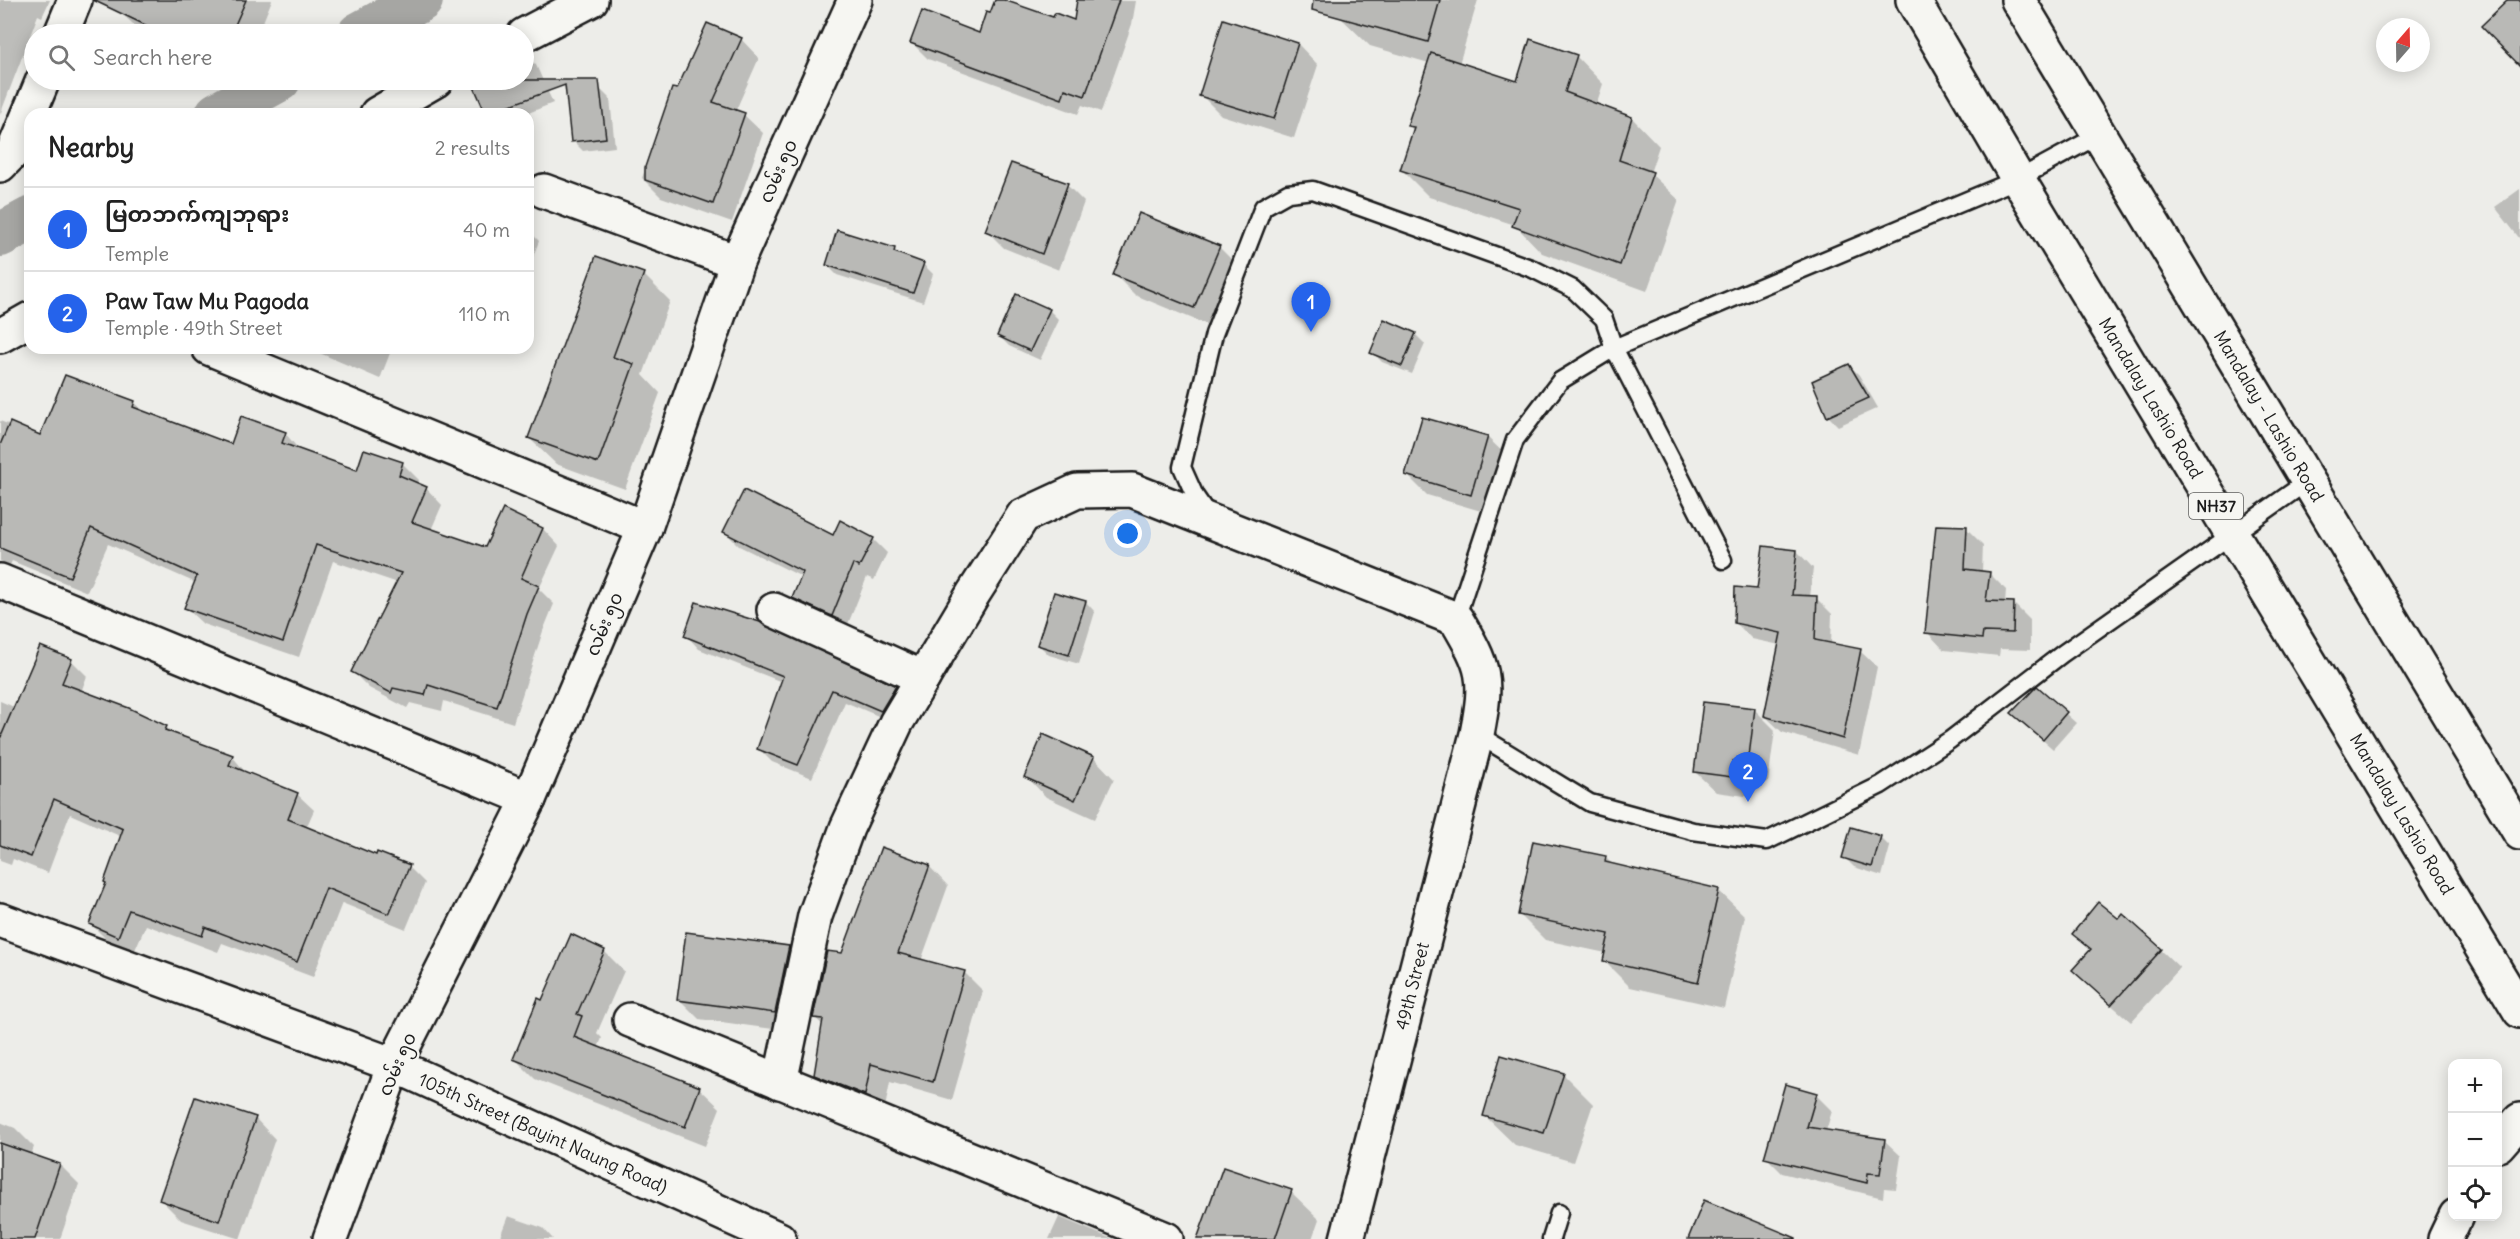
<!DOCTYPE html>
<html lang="en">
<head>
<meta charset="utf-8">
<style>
	:root { --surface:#fff; --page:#f2f2f2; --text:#222; --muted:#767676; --line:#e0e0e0; --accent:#2563eb }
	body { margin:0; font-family:Delius,"Noto Sans Myanmar",sans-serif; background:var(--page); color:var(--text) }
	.controls { position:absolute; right:18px; bottom:18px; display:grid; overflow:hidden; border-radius:12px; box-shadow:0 3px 15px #0003 }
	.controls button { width:54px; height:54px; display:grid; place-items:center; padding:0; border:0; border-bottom:2px solid var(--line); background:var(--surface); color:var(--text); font:30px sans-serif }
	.compass { position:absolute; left:2376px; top:18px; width:54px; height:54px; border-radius:50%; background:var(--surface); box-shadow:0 3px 15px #0003; rotate:20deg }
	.you { position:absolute; left:1128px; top:534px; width:21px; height:21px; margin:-15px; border:4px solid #fff; border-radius:50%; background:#1a73e8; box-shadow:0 0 0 9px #1a73e833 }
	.badge { display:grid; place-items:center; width:39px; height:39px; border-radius:50%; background:var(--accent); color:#fff; font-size:20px; font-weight:700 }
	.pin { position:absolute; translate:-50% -50px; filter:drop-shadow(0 2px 3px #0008) }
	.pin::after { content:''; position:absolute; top:32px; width:21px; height:18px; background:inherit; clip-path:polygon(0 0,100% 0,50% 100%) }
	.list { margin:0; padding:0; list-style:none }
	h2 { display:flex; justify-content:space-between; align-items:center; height:78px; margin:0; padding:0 24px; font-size:26px }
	h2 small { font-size:20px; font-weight:400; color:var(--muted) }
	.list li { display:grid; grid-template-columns:39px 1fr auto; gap:18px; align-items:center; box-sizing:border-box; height:84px; padding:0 24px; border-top:2px solid var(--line) }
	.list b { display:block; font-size:22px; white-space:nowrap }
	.list p { margin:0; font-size:20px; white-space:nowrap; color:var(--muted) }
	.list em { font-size:20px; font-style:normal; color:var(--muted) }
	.icon { flex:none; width:33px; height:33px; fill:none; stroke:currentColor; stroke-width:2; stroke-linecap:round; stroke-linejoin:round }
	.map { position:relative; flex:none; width:2520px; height:1239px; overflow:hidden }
	.search { position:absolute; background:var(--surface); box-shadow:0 3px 15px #0003; left:24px; top:24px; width:510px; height:66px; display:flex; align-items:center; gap:15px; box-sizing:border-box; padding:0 21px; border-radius:33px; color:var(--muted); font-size:22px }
	.panel { position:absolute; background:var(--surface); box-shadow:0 3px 15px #0003; left:24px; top:108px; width:510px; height:246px; border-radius:18px }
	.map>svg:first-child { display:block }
	.shadow { fill:#0003 }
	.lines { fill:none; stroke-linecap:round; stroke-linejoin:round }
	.canal { stroke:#a6a6a3; stroke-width:44 }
	.building { fill:#b9b9b6; stroke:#1c1c1c; stroke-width:1.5 }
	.lane-casing { stroke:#1c1c1c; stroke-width:21 }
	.street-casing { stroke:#1c1c1c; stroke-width:38 }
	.secondary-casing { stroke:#1c1c1c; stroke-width:38 }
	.highway-casing { stroke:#1c1c1c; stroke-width:38 }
	.lane { stroke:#f6f6f2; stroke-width:16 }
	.street { stroke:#f6f6f2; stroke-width:33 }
	.secondary { stroke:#f6f6f2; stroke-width:33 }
	.highway { stroke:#f6f6f2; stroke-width:33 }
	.labels { text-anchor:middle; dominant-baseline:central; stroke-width:5; stroke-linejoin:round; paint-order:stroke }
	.shield { fill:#f6f6f2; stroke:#5d5d5c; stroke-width:1.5 }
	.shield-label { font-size:16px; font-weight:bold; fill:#1c1c1c }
	.street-label { font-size:18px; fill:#1c1c1c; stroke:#f6f6f2 }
</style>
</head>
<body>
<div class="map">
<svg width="2520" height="1239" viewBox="0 0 2520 1239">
	<rect width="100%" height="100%" fill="#edede9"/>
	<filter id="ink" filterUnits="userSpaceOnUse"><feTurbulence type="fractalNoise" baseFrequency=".0167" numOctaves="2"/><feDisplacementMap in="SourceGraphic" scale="12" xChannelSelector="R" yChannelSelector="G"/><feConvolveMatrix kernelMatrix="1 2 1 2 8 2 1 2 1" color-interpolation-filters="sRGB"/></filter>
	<g filter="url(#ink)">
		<g class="shadow">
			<polygon points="0,0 50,0 42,17 38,15 0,115"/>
			<polygon points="127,0 272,0 258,34 144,34 121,13"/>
			<polygon points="996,0 1054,19 1075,22 1079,0 1136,1 1132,24 1101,112 1082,105 1078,114 928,59 912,43 980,35"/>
			<polygon points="1345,0 1478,0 1459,64 1518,83 1576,56 1603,84 1596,105 1632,118 1659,146 1650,173 1679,200 1647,291 1542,253 1515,225 1429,197 1402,170 1414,131 1409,125 1429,63 1370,46 1340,17"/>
			<polygon points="741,39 759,58 735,112 744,115 763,133 732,222 661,197 642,178 673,90 678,91"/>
			<polygon points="1298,44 1318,65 1294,138 1221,115 1201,95"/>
			<polygon points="524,54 536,65 553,103 526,114 487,114 473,80 524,80"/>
			<polygon points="600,89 610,99 615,147 583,151 573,141"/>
			<polygon points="1067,185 1084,202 1059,270 1004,248 987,231"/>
			<polygon points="2520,189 2520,239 2495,207"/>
			<polygon points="528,230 539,241 528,270"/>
			<polygon points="1219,247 1239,267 1215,328 1135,295 1115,275"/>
			<polygon points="894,249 900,256 923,264 933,274 923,302 837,275 827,265"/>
			<polygon points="643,274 670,301 643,375 660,393 625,489 556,464 529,438"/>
			<polygon points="1049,310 1059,320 1040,360 1009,346 999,336"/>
			<polygon points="1415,334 1425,344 1412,374 1382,362 1372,352"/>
			<polygon points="308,348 392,348 380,379"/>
			<polygon points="1849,365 1859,375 1878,408 1838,426 1828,416"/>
			<polygon points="134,402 146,413 231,446 285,433 301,452 358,472 365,451 403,464 419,480 418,485 426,488 442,505 431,530 486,549 503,511 543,529 559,546 539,589 554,604 543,631 513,723 444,701 442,711 410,703 407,708 369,688 353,672 398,583 333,561 299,657 203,624 186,608 196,583 108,544 87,592 12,561 10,565 0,561 0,421 41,437"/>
			<polygon points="1487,437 1508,457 1491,514 1427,495 1407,475"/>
			<polygon points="1966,528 1983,545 1982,572 1989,573 2006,590 2005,603 2013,603 2030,620 2030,650 2000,649 1999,656 1944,650 1927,632"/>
			<polygon points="725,532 873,539 887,553 874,580 867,577 846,629 808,612 794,597 802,577 739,546"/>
			<polygon points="1797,551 1813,568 1810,598 1816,598 1832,614 1831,645 1860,651 1877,667 1859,755 1782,732 1765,716 1780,645 1752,639 1736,623 1759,591"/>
			<polygon points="1086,602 1095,612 1079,664 1049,655 1039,645"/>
			<polygon points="759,623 895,688 909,701 895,723 845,702 812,778 772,762 759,749 782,682 699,649 686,635"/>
			<polygon points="71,660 87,676 81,692 166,727 175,735 232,756 247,774 297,794 314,810 306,828 409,867 425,883 406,929 342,903 313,977 222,943 218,952 146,925 134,952 107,940 91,924 108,884 122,837 70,814 48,873 13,859 11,865 0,861 0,701 14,707"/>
			<polygon points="2037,688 2076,723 2053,749 2023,723"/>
			<polygon points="1755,710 1775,730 1768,783 1753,781 1752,797 1716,792 1695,772"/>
			<polygon points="1044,736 1094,758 1114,779 1095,819 1046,797 1026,776"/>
			<polygon points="1880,837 1890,847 1882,876 1854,867 1844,857"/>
			<polygon points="1605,857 1613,865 1718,890 1745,916 1724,1008 1630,987 1604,961 1606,953 1545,940 1519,914"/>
			<polygon points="929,866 948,886 921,961 964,972 983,991 952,1100 890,1082 884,1113 834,1094 815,1074 824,1026 814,1017 843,955"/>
			<polygon points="2119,921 2161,950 2180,968 2131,1022 2093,989 2091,951 2074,934"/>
			<polygon points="687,934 789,948 809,968 795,1032 699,1019 679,999"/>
			<polygon points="604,951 624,971 597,1033 602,1038 598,1048 699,1088 720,1108 705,1146 535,1079 515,1059"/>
			<polygon points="1563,1074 1593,1104 1573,1162 1515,1145 1485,1116"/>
			<polygon points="1816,1095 1832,1111 1826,1131 1884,1140 1901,1156 1896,1189 1884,1188 1883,1198 1782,1173 1766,1157"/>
			<polygon points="255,1118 275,1139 240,1239 181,1220 161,1200"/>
			<polygon points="0,1122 15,1128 34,1147 31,1155 60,1165 79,1184 60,1239 0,1239"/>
			<polygon points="1291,1192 1319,1219 1312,1239 1199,1239"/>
			<polygon points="508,1216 543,1228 553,1239 499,1239"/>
			<polygon points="1059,1217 1112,1239 1049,1239"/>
		</g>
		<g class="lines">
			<g class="canal">
				<polyline points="359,34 421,0"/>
				<polyline points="217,114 279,80"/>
				<polyline points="0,235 30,219"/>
			</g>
		</g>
		<g class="building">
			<polygon points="93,0 246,0 231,34 164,34"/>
			<polygon points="995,0 1004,0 1053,17 1055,13 1074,20 1077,0 1119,0 1085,96 1065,89 1062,99 910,43 922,11 979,33 986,12 990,13"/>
			<polygon points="1313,0 1440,0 1428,42 1312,10"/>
			<polygon points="2508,0 2520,0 2520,66 2481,26"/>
			<polygon points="1223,19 1298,43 1274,119 1199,96"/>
			<polygon points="707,23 742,38 713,102 745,113 713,204 645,180 645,167 672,88 677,89"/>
			<polygon points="1530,39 1577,55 1565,92 1632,117 1619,160 1653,172 1620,265 1512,226 1519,208 1400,170 1414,127 1407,126 1431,53 1517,81"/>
			<polygon points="471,80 599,80 606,138 571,142 565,85 486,114"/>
			<polygon points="1011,163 1068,183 1042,254 985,231"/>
			<polygon points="1139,213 1220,246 1194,308 1113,275"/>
			<polygon points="837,230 895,248 894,252 924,263 913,293 826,265"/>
			<polygon points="596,256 644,273 613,357 634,364 598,463 528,438"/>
			<polygon points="1016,294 1050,309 1030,351 997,336"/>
			<polygon points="1384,319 1416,333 1402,366 1370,353"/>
			<polygon points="1849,364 1869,398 1827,417 1812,381"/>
			<polygon points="65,375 135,401 133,407 231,444 241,416 286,432 282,443 357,470 364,449 403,462 399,475 427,487 412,522 485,547 503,509 543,528 521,578 539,586 527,614 497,707 428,685 425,695 393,688 391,693 351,672 401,573 316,545 283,642 184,608 197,576 91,528 70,577 0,548 0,445 10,422 40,435"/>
			<polygon points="1422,417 1488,436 1471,495 1405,475"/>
			<polygon points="744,490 833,535 840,520 874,538 859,567 853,564 832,616 792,598 803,572 723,532"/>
			<polygon points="1936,525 1967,526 1965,569 1990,572 1986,601 2014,602 2013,633 1983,632 1982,639 1925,633"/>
			<polygon points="1763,546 1797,550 1792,595 1817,596 1815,640 1861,649 1843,739 1764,716 1781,633 1734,623 1735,587 1757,589"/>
			<polygon points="1054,592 1086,601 1069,655 1037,645"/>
			<polygon points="696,602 760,622 896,686 881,711 832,690 798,765 757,749 783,676 684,636"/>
			<polygon points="40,646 72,659 62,683 129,708 167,726 165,730 233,755 229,765 298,793 288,819 376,855 377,852 410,865 389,914 326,888 297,962 205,927 202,936 129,910 118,937 89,924 106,883 104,882 123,829 54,799 31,857 0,845 0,739"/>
			<polygon points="2037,686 2067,712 2043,740 2011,713"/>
			<polygon points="1703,702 1755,708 1748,764 1733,761 1732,777 1694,772"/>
			<polygon points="1043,734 1094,757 1075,800 1024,777"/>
			<polygon points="1851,827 1881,836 1872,867 1842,858"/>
			<polygon points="1533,841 1606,856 1605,862 1719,889 1698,983 1603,961 1609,934 1518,915"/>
			<polygon points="881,847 930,865 898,953 965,971 933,1082 871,1064 865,1095 814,1075 823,1019 813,1018 827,951 842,953"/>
			<polygon points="2098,902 2119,919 2123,914 2162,949 2111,1005 2072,970 2091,949 2072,934"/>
			<polygon points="686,932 789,946 775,1013 677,1000"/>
			<polygon points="571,934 605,950 577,1014 582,1016 574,1037 700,1087 685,1127 513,1059 538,998 542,1000"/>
			<polygon points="1501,1055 1564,1073 1544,1133 1483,1116"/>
			<polygon points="1785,1084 1817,1093 1807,1127 1885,1139 1880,1174 1868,1173 1867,1183 1764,1158"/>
			<polygon points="195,1097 256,1117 219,1221 159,1200"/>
			<polygon points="0,1143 60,1164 35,1239 0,1239"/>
			<polygon points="1223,1167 1292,1190 1275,1239 1197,1239"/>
			<polygon points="1704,1200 1796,1238 1796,1239 1688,1239"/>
		</g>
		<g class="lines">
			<g class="lane-casing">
				<g id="lane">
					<polyline points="1208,515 1195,496 1182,467 1214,334 1263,207 1288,193 1313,190 1533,269 1573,289 1604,319 1614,348 1723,560"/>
					<polyline points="1456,619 1515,440 1560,381 1614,348 2018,179 2099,135"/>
					<polyline points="1477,734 1590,803 1693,831 1767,841 1881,785 1950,740 2062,654 2308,481"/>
					<polyline points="1551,1239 1559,1213"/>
				</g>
			</g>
			<g class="street-casing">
				<g id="street">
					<polyline points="61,34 75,0"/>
					<polyline points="524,35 591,0"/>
					<polyline points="377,114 436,80"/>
					<polyline points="0,165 13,152 43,80"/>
					<polyline points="544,191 737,262"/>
					<polyline points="0,336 30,319"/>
					<polyline points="209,348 645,528"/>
					<polyline points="0,581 529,799"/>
					<polyline points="774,610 923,678"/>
					<polyline points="0,920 394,1065 779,1239"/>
					<polyline points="630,1020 1166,1239"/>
					<path d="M780 1082 815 916 847 828 896 723 973 594 1023 516 1077 491 1132 490 1456 619C1485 668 1488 677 1477 734L1347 1239"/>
					<polyline points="330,1239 394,1065 529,799 645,528 737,262 855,0"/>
				</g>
			</g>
			<g class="secondary-casing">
				<g id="secondary">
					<polyline points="2498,1145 2520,1120"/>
					<polyline points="2445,1239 2456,1216"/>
				</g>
			</g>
			<g class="highway-casing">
				<g id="highway">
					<polyline points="1913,0 2018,179 2520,1011"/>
					<polyline points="2018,0 2520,833"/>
				</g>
			</g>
			<use href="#lane" class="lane"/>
			<use href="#street" class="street"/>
			<use href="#secondary" class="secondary"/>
			<use href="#highway" class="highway"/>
		</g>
	</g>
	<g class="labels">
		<rect class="shield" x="2189" y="493" width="54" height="26" rx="4.5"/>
		<g class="shield-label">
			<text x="2216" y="506">NH37</text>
		</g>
		<g class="street-label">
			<text transform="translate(778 171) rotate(-66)">လမ်း ၅၀</text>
			<text transform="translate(2151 398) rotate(59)">Mandalay Lashio Road</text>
			<text transform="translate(2269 416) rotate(59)">Mandalay - Lashio Road</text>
			<text transform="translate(604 624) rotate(-67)">လမ်း ၅၀</text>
			<text transform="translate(2402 814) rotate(59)">Mandalay Lashio Road</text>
			<text transform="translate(1412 986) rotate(-76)">49th Street</text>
			<text transform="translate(397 1064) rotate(-66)">လမ်း ၅၀</text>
			<text transform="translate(543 1133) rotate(24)">105th Street (Bayint Naung Road)</text>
		</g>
	</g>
</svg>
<div class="controls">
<button>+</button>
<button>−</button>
<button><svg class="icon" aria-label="locate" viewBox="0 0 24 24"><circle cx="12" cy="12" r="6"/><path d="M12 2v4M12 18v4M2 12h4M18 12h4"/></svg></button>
</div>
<svg class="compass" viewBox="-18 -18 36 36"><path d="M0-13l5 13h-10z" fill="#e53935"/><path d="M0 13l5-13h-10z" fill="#767676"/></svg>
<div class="you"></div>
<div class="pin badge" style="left:1311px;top:332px">1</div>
<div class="pin badge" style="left:1748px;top:802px">2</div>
<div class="search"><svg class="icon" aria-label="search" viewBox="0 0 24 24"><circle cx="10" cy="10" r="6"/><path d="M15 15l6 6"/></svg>Search here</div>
<section class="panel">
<h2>Nearby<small>2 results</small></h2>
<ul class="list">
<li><span class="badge">1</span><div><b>မြတဘက်ကျဘုရား</b><p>Temple</p></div><em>40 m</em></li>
<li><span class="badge">2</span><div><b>Paw Taw Mu Pagoda</b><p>Temple · 49th Street</p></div><em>110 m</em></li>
</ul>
</section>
</div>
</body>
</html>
